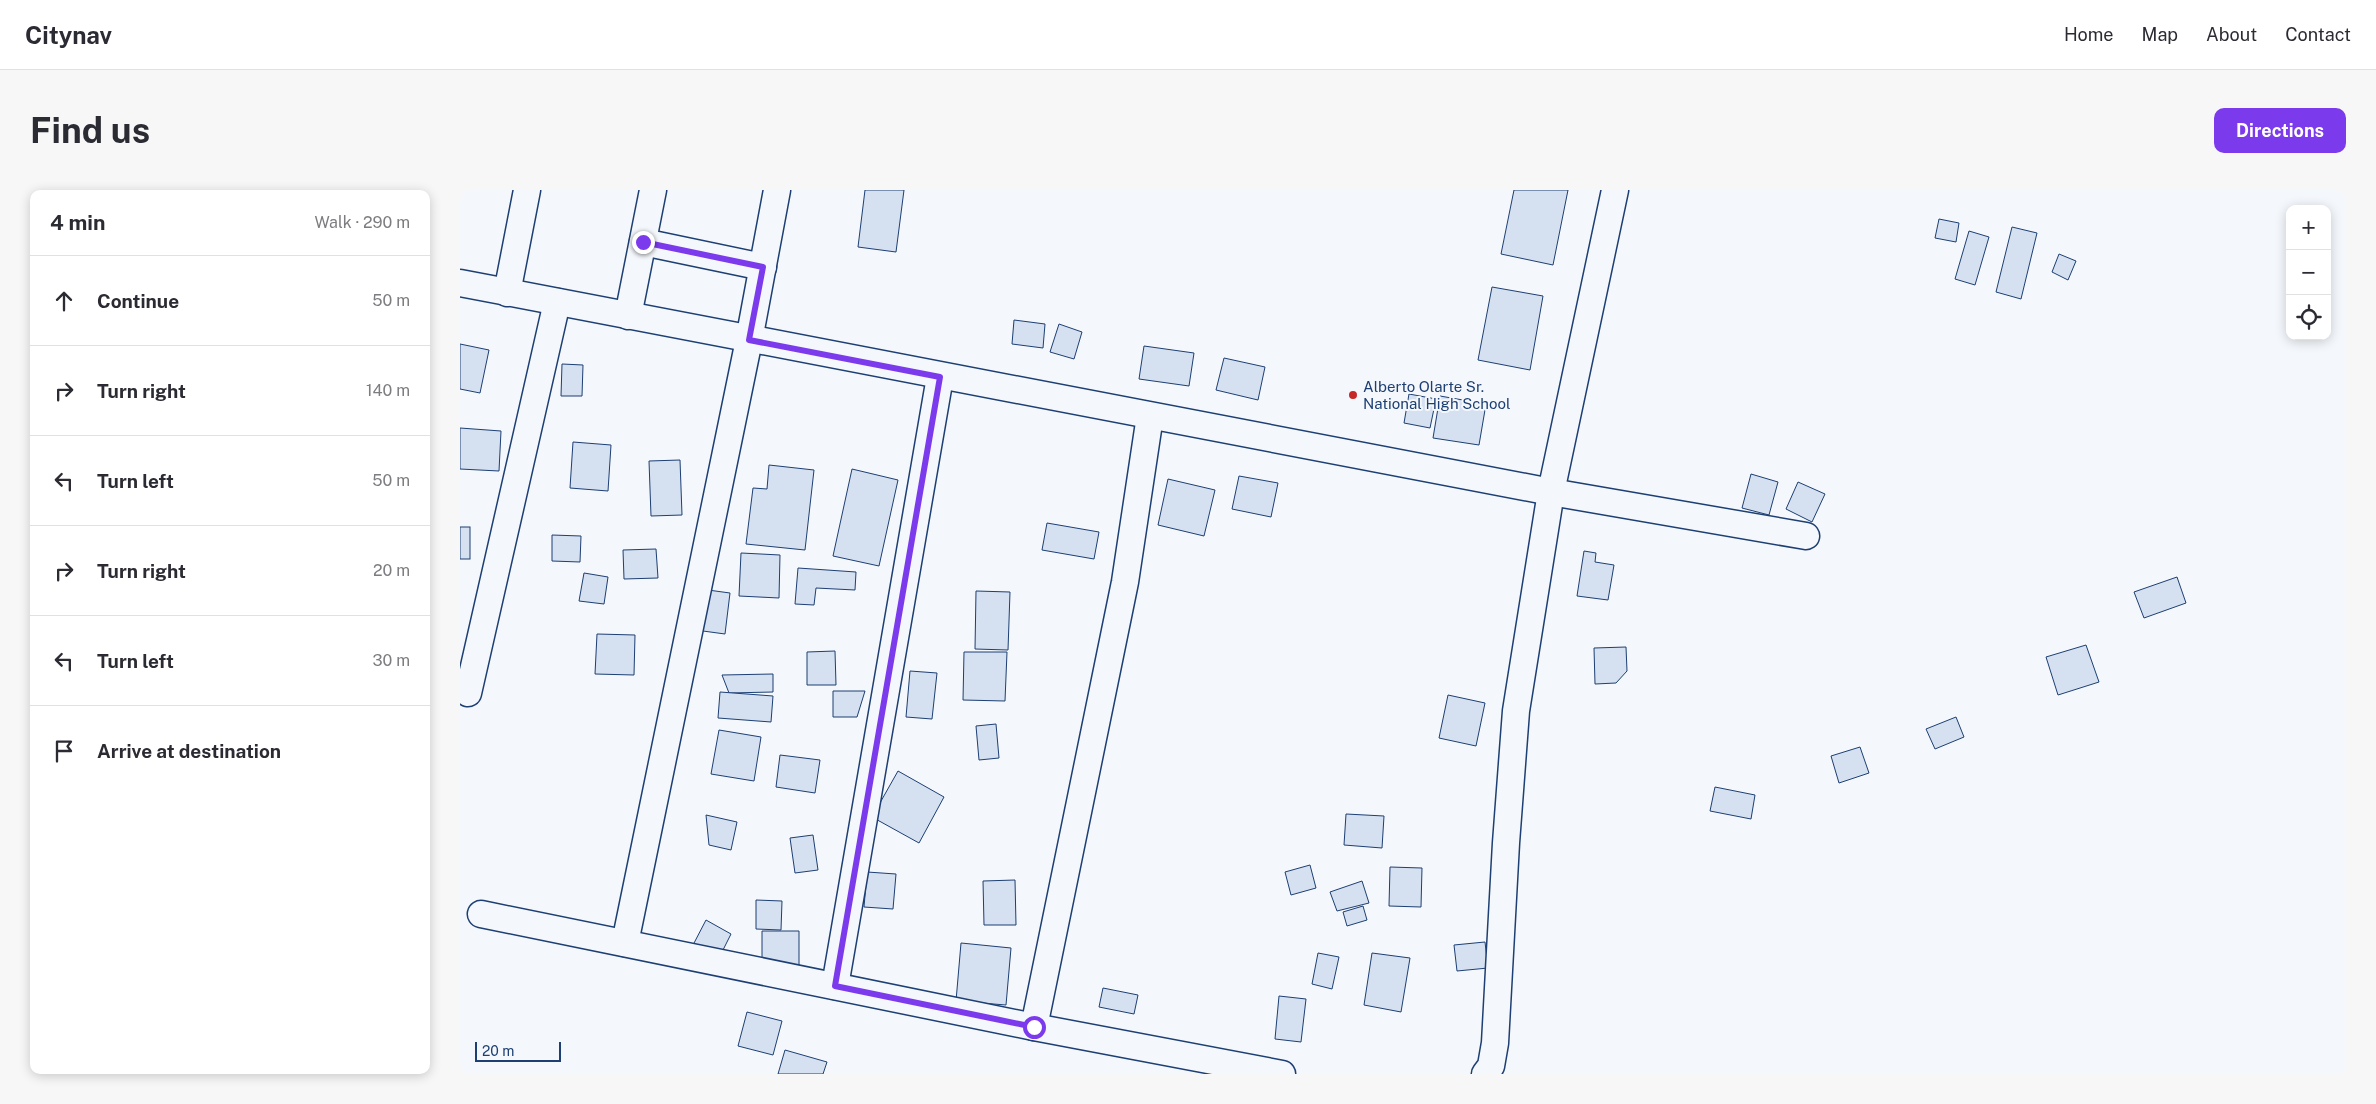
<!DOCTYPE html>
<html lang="en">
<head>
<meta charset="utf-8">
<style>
	:root { --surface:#fff; --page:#f7f7f7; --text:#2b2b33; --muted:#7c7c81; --line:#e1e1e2; --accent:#7c3aed }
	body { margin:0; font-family:"Public Sans",sans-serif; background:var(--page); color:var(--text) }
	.controls { position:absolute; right:15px; top:15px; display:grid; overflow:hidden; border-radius:10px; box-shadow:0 2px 12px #0003 }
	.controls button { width:45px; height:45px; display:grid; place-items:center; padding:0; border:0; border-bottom:1px solid var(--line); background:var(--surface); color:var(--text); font:25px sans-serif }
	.scale { position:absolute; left:15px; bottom:12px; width:86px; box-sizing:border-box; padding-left:5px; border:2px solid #1d3f73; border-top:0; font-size:14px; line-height:18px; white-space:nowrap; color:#1d3f73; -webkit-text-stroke:4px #f4f7fb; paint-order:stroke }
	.stop { position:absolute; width:15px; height:15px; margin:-11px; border:4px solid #7c3aed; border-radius:50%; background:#fff }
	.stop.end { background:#7c3aed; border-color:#fff; box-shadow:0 1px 5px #0008 }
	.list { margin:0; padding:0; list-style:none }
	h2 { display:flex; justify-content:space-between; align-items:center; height:65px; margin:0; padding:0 20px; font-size:21px }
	h2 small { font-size:16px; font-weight:400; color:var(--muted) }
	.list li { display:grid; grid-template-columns:32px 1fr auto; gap:15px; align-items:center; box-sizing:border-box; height:90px; padding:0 20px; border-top:1px solid var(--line) }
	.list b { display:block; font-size:19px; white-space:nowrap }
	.list em { font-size:16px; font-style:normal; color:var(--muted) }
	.icon { flex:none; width:28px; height:28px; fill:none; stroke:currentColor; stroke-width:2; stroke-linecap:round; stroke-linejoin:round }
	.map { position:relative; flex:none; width:1886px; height:884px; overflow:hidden; border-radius:10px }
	header { display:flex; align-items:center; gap:30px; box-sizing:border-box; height:70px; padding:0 25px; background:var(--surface); border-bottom:1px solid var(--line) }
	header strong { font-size:24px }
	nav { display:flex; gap:28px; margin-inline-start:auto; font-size:18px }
	.intro { display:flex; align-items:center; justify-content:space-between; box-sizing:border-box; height:120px; padding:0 30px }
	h1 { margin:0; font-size:35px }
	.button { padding:12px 22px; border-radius:10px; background:var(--accent); color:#fff; font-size:18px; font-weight:700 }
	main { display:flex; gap:30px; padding:0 30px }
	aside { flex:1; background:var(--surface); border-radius:10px; box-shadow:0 2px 12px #0003 }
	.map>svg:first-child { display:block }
	.building { fill:#d5e0f0; stroke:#1d3f73 }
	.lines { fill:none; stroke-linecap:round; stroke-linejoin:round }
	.street-casing { stroke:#1d3f73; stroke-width:29 }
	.street { stroke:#f4f7fb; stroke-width:26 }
	.route { stroke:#7c3aed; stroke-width:6 }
	.poi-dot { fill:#c62828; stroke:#f4f7fb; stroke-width:2 }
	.labels { text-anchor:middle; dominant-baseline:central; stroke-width:4; stroke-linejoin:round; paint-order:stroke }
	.poi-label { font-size:15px; fill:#1d3f73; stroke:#f4f7fb; text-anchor:start }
</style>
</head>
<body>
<header>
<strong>Citynav</strong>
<nav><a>Home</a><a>Map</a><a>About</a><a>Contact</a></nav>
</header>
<div class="intro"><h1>Find us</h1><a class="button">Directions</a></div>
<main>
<aside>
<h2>4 min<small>Walk · 290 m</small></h2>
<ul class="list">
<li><svg class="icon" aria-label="ahead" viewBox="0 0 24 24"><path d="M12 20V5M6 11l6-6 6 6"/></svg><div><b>Continue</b></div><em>50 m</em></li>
<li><svg class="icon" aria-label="right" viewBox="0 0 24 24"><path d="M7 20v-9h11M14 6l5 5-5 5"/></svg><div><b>Turn right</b></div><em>140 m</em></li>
<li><svg class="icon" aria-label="left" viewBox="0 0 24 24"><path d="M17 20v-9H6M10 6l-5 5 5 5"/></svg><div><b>Turn left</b></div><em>50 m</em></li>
<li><svg class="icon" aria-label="right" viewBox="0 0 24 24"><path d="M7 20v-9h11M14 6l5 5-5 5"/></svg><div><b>Turn right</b></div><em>20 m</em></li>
<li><svg class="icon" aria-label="left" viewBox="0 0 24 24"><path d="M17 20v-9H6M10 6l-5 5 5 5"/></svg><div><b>Turn left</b></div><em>30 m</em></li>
<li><svg class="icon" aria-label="arrive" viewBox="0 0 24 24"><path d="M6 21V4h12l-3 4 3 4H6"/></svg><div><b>Arrive at destination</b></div></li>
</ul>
</aside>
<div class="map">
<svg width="1886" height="884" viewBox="0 0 1886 884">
	<rect width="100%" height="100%" fill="#f4f7fb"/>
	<g class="building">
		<polygon points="405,0 444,0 436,62 398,57"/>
		<polygon points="1054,0 1108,0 1093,75 1041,64"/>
		<polygon points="1479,29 1499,33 1496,52 1475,48"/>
		<polygon points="1552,37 1577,43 1561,109 1536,102"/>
		<polygon points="1509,41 1529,47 1515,95 1495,89"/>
		<polygon points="1599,64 1616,71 1608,90 1592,82"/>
		<polygon points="1032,97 1083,106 1070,180 1018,170"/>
		<polygon points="554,130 585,134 583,158 552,154"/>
		<polygon points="599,134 622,142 614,169 590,162"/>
		<polygon points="0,154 29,160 20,203 0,199"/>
		<polygon points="684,156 734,163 729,196 679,189"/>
		<polygon points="764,168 805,177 798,210 756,200"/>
		<polygon points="102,174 123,175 122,206 101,206"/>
		<polygon points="949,204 976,209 970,238 944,233"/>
		<polygon points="980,206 1026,214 1019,255 973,248"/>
		<polygon points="0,238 41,241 39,281 0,279"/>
		<polygon points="113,252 151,255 148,301 110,298"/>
		<polygon points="220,270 222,325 191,326 189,271"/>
		<polygon points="309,275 354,280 345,360 286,354 293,298 307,299"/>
		<polygon points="392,279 438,290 419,376 373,366"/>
		<polygon points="1291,284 1318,292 1309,325 1282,318"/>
		<polygon points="779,286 818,293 811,327 772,319"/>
		<polygon points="708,289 755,300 744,346 698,335"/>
		<polygon points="1338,292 1365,304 1352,332 1326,319"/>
		<polygon points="587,333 639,342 634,369 582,360"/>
		<rect x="0" y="337" width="10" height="32"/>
		<polygon points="92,345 121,346 120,372 92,371"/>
		<polygon points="196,359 198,388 164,389 163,360"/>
		<polygon points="1124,361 1136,363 1135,372 1154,375 1148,410 1117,406"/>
		<polygon points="281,363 320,365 319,408 279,406"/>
		<polygon points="338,378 396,382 395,400 356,398 354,415 335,414"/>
		<polygon points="124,383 148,387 144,414 119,411"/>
		<polygon points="1717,387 1726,413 1684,428 1674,402"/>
		<polygon points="248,400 270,403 265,444 243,441"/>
		<polygon points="516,401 550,402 548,460 515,459"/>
		<polygon points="137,444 175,445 174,485 135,484"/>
		<polygon points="1626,455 1639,492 1598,505 1586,467"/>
		<polygon points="1166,457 1167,481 1156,493 1135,494 1134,458"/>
		<polygon points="375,461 376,495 347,495 347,462"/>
		<polygon points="504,462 547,462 545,511 503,510"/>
		<polygon points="450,481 477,483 472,529 446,527"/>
		<polygon points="313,484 313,502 269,503 262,485"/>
		<polygon points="373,501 405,501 397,527 373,527"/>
		<polygon points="260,502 313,506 311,532 258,528"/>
		<polygon points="988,505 1025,513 1016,556 979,548"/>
		<polygon points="1496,527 1504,547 1475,559 1466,539"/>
		<polygon points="536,534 539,568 519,570 516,536"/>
		<polygon points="259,540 301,547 294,591 251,584"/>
		<polygon points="1400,557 1409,583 1379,593 1371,566"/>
		<polygon points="320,565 360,570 355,603 316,597"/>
		<polygon points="438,581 484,607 459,653 412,627"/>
		<polygon points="1255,597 1295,605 1291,629 1250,621"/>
		<polygon points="886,624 924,626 922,658 884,655"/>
		<polygon points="246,625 277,632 271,660 249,655"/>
		<polygon points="353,645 358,680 335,683 330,648"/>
		<polygon points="850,675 856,698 831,705 825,682"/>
		<polygon points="930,677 962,678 961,717 929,716"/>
		<polygon points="407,682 436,684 433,719 404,717"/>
		<polygon points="555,690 556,735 524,735 523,691"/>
		<polygon points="902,691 909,713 877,721 870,702"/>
		<polygon points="296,710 322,711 321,740 296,739"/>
		<polygon points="903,716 907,730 887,736 883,722"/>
		<polygon points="246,730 271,744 259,768 233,755"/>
		<polygon points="302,741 339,741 339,780 302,779"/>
		<polygon points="1025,752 1028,778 997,781 994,755"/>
		<polygon points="501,753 551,758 546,815 496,811"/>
		<polygon points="858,763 879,767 872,799 852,794"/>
		<polygon points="912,763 950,768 941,822 904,815"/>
		<polygon points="643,798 678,805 674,824 639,817"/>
		<polygon points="819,806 846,809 841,852 815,849"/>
		<polygon points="287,822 322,831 313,865 278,856"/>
		<polygon points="325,860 367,872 363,884 318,884"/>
	</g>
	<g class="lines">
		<g class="street-casing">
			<g id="street">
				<polyline points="183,52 303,77"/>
				<polyline points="0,93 1091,302 1346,346"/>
				<polyline points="47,103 67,0"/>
				<polyline points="168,126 193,0"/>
				<polyline points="8,503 97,112"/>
				<polyline points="21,724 574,837 822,884"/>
				<polyline points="165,753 289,150 317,0"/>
				<polyline points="375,796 480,187"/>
				<polyline points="574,837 665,392 690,226"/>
				<polyline points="1025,884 1031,876 1035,853 1046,653 1056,521 1091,302 1155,0"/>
			</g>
		</g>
		<use href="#street" class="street"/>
	</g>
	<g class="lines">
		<polyline class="route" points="183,52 303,77 289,150 480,187 375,796 574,837"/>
	</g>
	<circle class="poi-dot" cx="893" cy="205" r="5"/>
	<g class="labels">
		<g class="poi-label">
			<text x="903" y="196">Alberto Olarte Sr.<tspan x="903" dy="17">National High School</tspan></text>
		</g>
	</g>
</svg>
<div class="controls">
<button>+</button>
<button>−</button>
<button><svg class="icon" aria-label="locate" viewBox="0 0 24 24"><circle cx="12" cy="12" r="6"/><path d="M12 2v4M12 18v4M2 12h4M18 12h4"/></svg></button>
</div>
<div class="scale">20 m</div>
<div class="stop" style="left:574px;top:837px"></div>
<div class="stop end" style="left:183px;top:52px"></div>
</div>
</main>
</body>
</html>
